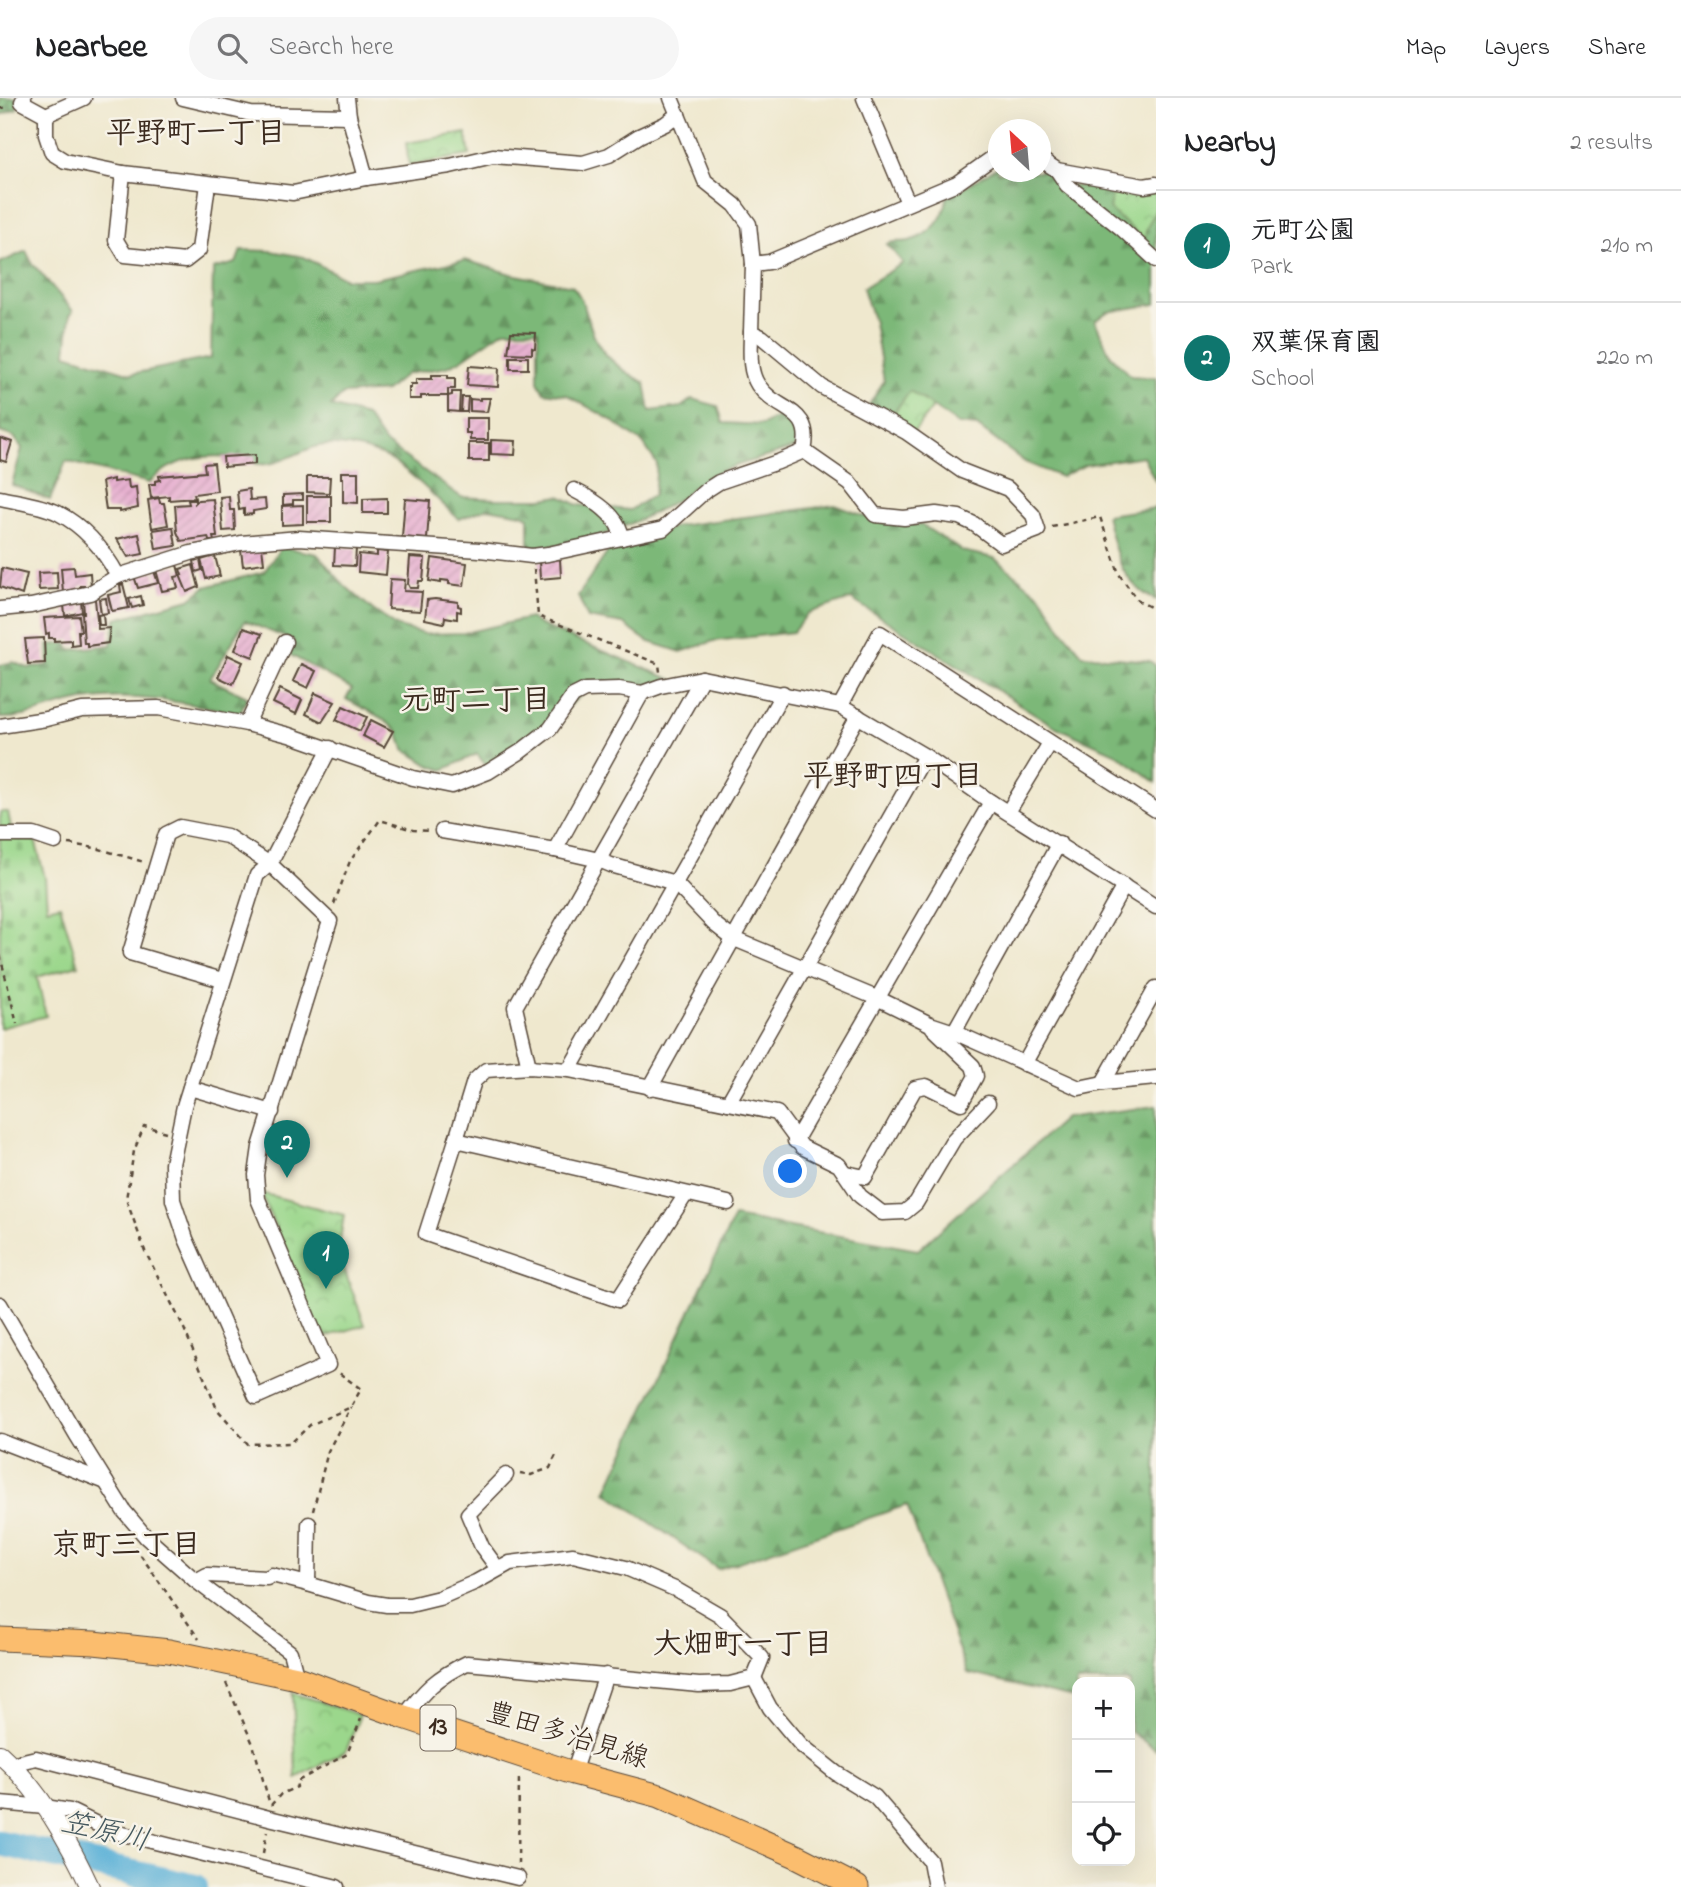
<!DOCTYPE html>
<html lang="en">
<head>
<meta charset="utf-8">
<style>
	:root { --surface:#fff; --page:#f6f6f6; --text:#202124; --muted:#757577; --line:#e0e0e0; --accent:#0f766e }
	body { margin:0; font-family:"Indie Flower","Klee One",sans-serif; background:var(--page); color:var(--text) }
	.controls { position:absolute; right:21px; bottom:21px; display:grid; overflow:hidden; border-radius:14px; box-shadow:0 7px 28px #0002 }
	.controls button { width:63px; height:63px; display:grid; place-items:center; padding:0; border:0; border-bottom:2px solid var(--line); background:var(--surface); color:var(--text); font:35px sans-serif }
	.compass { position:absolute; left:988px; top:21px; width:63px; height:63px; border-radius:50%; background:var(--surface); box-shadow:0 7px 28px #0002; rotate:334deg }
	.you { position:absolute; left:791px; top:1074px; width:24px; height:24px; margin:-18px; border:5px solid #fff; border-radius:50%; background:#1a73e8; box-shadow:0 0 0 10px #1a73e833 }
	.badge { display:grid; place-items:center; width:46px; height:46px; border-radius:50%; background:var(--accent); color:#fff; font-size:23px; font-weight:700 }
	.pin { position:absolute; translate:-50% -58px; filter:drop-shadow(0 2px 4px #0008) }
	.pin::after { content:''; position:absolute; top:37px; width:24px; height:21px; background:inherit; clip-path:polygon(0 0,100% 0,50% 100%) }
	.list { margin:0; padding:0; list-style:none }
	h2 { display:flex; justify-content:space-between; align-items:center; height:91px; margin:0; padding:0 28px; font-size:30px }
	h2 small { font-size:23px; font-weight:400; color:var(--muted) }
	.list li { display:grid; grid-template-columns:46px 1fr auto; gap:21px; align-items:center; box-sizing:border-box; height:112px; padding:0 28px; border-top:2px solid var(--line) }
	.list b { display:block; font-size:26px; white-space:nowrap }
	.list p { margin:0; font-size:23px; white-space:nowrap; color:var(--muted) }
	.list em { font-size:23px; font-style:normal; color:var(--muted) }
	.icon { flex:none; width:38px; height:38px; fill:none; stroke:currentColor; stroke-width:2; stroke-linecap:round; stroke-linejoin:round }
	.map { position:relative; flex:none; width:1156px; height:1789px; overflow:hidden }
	header { display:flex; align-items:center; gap:42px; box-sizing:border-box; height:98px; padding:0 35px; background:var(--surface); border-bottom:2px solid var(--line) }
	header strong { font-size:33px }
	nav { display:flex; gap:38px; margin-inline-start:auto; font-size:24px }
	.search { width:490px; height:63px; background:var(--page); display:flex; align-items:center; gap:18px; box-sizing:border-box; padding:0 24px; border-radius:38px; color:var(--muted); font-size:26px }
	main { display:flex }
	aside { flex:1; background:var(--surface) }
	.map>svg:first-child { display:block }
	.forest { fill:url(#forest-firs); stroke:#5c714b; stroke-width:2; fill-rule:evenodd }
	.cemetery { fill:url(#cemetery-stones); stroke:#6b8055; stroke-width:2 }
	.park { fill:url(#park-crowns); stroke:#6b8055; stroke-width:2 }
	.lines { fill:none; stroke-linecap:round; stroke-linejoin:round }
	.river { stroke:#5ab0d7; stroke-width:26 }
	.building { fill:url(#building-hatch) }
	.minor-casing { stroke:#564638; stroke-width:17 }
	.tertiary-casing { stroke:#564638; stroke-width:20 }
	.primary-casing { stroke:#564638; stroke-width:25 }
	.path { stroke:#564638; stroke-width:2.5; stroke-dasharray:5 5; stroke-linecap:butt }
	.minor { stroke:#fff; stroke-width:14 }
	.tertiary { stroke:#fff; stroke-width:18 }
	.primary { stroke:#fbbd6e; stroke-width:23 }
	.labels { text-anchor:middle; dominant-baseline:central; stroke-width:5; stroke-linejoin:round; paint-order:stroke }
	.shield { fill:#f7f3e8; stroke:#73665b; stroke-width:2 }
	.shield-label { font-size:26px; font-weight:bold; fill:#3b2a1e }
	.street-label { font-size:28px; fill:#3b2a1e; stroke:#f7f3e8 }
	.neighbourhood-label { font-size:30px; font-weight:bold; fill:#3b2a1e; stroke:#f7f3e8 }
	.water-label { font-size:30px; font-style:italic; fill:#46595f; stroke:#f7f3e8 }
</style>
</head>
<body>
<header>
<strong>Nearbee</strong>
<div class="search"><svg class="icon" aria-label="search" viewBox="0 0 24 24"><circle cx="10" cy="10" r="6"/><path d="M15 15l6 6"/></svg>Search here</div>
<nav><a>Map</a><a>Layers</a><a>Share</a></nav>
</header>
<main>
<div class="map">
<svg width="1156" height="1789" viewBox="0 0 1156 1789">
	<defs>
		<pattern id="forest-firs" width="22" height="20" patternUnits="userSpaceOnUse" patternTransform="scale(1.75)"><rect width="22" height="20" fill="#7cb878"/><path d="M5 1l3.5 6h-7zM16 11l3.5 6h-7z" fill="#679662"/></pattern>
		<pattern id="cemetery-stones" width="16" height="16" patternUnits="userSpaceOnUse" patternTransform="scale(1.75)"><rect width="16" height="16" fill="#9bd78c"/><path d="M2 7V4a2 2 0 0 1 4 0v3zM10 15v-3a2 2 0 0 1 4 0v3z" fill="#86b978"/></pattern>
		<pattern id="park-crowns" width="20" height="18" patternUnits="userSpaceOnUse" patternTransform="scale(1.75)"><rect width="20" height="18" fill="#9bd78c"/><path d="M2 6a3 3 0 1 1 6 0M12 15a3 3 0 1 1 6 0" fill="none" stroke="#86b978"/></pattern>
		<pattern id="building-hatch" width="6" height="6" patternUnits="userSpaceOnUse" patternTransform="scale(1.75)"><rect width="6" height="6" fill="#e7b1d0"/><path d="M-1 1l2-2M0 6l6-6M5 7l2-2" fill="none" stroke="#c798b2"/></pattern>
	</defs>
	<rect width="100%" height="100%" fill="#f7f3e8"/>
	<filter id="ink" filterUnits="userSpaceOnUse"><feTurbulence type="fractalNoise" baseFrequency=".0143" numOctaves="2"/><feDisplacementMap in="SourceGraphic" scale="14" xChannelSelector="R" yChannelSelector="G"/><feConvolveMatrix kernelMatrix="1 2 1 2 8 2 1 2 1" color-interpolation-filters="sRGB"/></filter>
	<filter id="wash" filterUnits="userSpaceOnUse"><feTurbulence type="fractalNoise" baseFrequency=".00686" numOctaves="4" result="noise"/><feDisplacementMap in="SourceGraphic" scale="28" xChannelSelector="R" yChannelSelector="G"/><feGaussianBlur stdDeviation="1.57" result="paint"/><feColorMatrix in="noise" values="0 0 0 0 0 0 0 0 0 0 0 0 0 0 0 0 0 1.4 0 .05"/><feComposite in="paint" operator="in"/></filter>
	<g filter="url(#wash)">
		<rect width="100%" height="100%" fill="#efe8ce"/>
		<g class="forest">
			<polygon points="0,0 16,0 17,11 0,17"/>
			<path d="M998 69V74H1040L1041 69 1051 77 1058 87 1156 93V206L1107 214 1095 223 1110 257 1131 278 1156 280V384L1143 358 1085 367 1061 379 1025 364 977 328 958 326 910 293 890 320 869 307 884 283 874 225 863 190 903 165 887 146C895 142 901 145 909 143 931 137 945 121 947 99Z"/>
			<path d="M241 152 271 153 304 159 346 181H374L465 162 511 176 572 188C585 201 587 221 594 238 603 260 625 274 645 285L650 313 681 309 692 301 718 308 723 325 763 327 779 318 798 330 800 343 794 350C766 360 722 368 698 385 692 389 688 395 682 399 637 426 582 450 529 449V419L522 416 488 410 459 421C438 403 405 366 381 357 363 350 336 344 318 348 301 352 285 364 267 366 255 368 248 362 237 360 205 355 171 361 149 385L66 363 50 402 12 387 22 350 14 339 0 334V165L26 153 32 165 73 213 70 217 66 256 131 276 211 260 213 171 236 165ZM504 232H538V283L544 294 567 297 611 322 643 345 657 366 654 397 630 412 578 407 560 398 542 401H496L461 399 384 344 366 318 331 308 343 296 386 293 406 276 447 269 461 262Z"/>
			<polygon points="835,407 872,421 922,427 962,453 994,460 1041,498 1063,533 1083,557 1150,563 1156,568 1156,684 1115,655 1056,629 851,501 808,515 793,534 714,543 681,554 647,543 623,526 588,520 578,498 609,452 677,428"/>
			<path d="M1156 410V502C1119 485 1115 452 1106 417Z"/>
			<path d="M281 449 317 456 344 487 373 512 398 529 425 536 464 535 530 520 540 527 671 581 647 587 629 585 591 588 546 629 487 669 477 656 443 672 429 667 404 651 398 633 380 619 346 601 352 591 289 556 294 543 245 523 210 581 247 599 240 615C191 606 133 594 84 602 55 606 30 621 0 620V567L13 564 28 570 49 567 48 547 67 545 70 552 111 547 116 521 190 501 205 489 264 474Z"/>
			<polygon points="1156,1008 1156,1652 1130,1633 1130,1584 1077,1584 1077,1601 967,1575 907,1407 718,1471 606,1394 734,1119 918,1152 1065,1020"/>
		</g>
		<polygon class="cemetery" points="0,714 8,714 13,740 35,742 45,780 47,810 60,807 78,867 37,879 46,918 0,930"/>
		<g class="park">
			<polygon points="466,35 470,57 409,67 406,45"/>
			<polygon points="1113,90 1156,93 1156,111 1146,132 1145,142 1109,111"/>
			<polygon points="910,293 933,309 913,335 890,320"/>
			<polygon points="261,1095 344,1117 338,1155 365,1227 321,1240"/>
			<polygon points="293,1595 360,1617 346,1653 296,1680"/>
		</g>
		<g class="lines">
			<polyline class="river" points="0,1745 195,1789"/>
		</g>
		<g id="blocks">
			<g class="building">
				<polygon points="511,234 536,235 535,251 532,250 532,256 508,255"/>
				<rect x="510" y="259" width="18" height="12"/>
				<polygon points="469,268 499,270 498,289 467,287"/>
				<polygon points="432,277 448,277 448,280 455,280 455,291 448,291 448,298 421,298 421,301 409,301 409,290 411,290 411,286 416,286 416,281 432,281"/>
				<polygon points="452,294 460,294 459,314 448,313 448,298 452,297"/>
				<polygon points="462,299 468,299 467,314 461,314"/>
				<polygon points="480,300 490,300 487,314 470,313 470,301 480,302"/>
				<polygon points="466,320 488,320 488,342 470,342 470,335 466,335"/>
				<polygon points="0,340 12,344 6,364 0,362"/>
				<polygon points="491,342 516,343 515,357 491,356"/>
				<rect x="469" y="345" width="20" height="18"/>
				<polygon points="255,357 255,366 224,369 223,359"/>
				<polygon points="214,365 217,393 194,396 195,400 169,402 169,398 151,400 149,386 155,386 155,383 160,382 159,378 205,374 204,366"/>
				<polygon points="341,374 358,374 358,405 343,404 343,380 341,380"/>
				<polygon points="307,379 330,379 329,395 307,394"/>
				<polygon points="113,381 113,384 128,382 129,390 136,389 138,410 120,414 120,412 106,412 102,384"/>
				<polygon points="249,391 250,402 265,401 266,411 253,413 253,416 244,417 244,411 239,412 237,393"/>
				<polygon points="303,396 303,402 293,402 293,406 283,407 283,397"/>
				<polygon points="229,398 230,412 234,412 235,432 223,433 220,399"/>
				<rect x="307" y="398" width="24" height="26"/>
				<polygon points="159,400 160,405 164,405 168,427 152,430 148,402"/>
				<polygon points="387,400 387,415 363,415 363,401"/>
				<polygon points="213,401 217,439 213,439 214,443 209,443 208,439 181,443 177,434 175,407 189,406 188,402 195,402 195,405 198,402"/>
				<polygon points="405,401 430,403 427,441 402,439"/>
				<polygon points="303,407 303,426 282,427 282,408"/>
				<polygon points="173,429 176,448 156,451 153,432"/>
				<polygon points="139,436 143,456 128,459 117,441"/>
				<polygon points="262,449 264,465 243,468 241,452"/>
				<polygon points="335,449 356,450 355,468 334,467"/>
				<polygon points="377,453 388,454 386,477 358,474 359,456 377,458"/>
				<polygon points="215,458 220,478 206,481 201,462"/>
				<polygon points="410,459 425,460 423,483 419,483 418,490 410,490 408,486"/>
				<polygon points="432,460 467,465 464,488 449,486 449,483 441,482 441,485 429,483"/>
				<polygon points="200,461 202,472 196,474 194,463"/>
				<polygon points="560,461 561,479 540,481 539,463"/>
				<polygon points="177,467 180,478 175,479 178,490 162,493 156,472"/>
				<polygon points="193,467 199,489 187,494 180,477 182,477 180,471"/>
				<polygon points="74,469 75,477 90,475 91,488 80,488 80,493 63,494 61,470"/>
				<polygon points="2,470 27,476 22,497 0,489"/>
				<polygon points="154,473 158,485 138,490 134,478"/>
				<polygon points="57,474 58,491 39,492 38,475"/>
				<polygon points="390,481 405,482 404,493 422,494 420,513 388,511"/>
				<polygon points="123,486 129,510 112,513 108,497 121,494 120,487"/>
				<polygon points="141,498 143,507 132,510 129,501"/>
				<polygon points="106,500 108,515 101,516 99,501"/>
				<polygon points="95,501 98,531 110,530 108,545 87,548 87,545 84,545 82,515 84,515 83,502"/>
				<polygon points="435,501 458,504 458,508 461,509 461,514 457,513 457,521 445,519 444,525 425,521 427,502"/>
				<polygon points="81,504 82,514 65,518 64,506"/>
				<polygon points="103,516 104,527 99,527 98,517"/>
				<polygon points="79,518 81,533 78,533 79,546 71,547 71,542 54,543 54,540 49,540 49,535 46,536 44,520"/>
				<polygon points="243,530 262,536 253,559 235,552"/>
				<polygon points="44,540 45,565 28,566 25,541"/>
				<polygon points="228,557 243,564 233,586 218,579"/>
				<polygon points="301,566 316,573 308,590 293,583"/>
				<polygon points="280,591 302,602 296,616 273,605"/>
				<polygon points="315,595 335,604 322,624 306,616"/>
				<polygon points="343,608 367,619 360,633 336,622"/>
				<polygon points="371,622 393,633 384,649 363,638"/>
			</g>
		</g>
	</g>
	<g filter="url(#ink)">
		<use href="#blocks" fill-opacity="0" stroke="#564638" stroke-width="2"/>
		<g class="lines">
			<g class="minor-casing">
				<g id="minor">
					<polyline points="24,0 22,4 46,17"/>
					<polyline points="183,0 251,16 349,18"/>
					<polyline points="347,0 349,18 366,80"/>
					<polyline points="864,0 908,105"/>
					<polyline points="46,17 46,37 52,55 65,63 123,75 293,95 366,80 450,68 493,58 583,65 609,57 639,38 665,26 678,16"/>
					<polyline points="46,17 84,0"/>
					<polyline points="1040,61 1057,72 1144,88 1156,86"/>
					<polyline points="1057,72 1067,87 1121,130 1156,162"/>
					<polyline points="123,75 116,142 125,157 185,163 199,152 208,86"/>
					<polyline points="753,166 769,164 957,85 998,56"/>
					<path d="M751 234C751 251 748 272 758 287 777 315 814 309 804 353"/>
					<path d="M574 392C594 402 619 417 622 440"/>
					<path d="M0 400C18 404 42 407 58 415 85 429 104 452 118 478"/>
					<polyline points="0,511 31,508 90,495 118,478 191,455 241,445 299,440 480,452 532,458 548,456 663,431 705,393 719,384 778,364 804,353 850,385 875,417 904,420 936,416 959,419 974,426 1001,446 1038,432 1033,417 1008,391 962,373 906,334 822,289 762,239 751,234 753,166 749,126 735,107 705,83 671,0"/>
					<polyline points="642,595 555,752 599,762 611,767 675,785 713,825 732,840 879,901 930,926 954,934 1079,990 1103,985 1156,980"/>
					<polyline points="840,608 880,535 1156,712"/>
					<polyline points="247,626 285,544"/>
					<polyline points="0,628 46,621 82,612 158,610 247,626 289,637 413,680 452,688 488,674 520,654 550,631 573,598 585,592 619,591 642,595 661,588 702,580 840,608 925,658 991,704 1156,809"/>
					<polyline points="1008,714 1050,645"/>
					<polyline points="442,733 555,752"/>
					<polyline points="0,737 34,737 55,744"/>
					<polyline points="222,882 130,855 166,736 180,729 227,738 270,766 330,823 260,1049 256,1077 258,1101 328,1267 256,1299 186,1141 173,1102 172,1066 184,1008 257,777 270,766 330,650"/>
					<polyline points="954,934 1059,745"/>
					<polyline points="1024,966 1124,788"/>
					<polyline points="529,969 515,909 702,580"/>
					<polyline points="569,972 783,595"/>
					<polyline points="1103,985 1156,890"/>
					<polyline points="190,990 272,1014"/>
					<polyline points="650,990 858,618"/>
					<polyline points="728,1005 925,658"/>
					<polyline points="456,1042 474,983 486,972 529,969 569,972 777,1015 802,1049 839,1067 860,1098 882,1115 905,1114 916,1105 954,1041 988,1005"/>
					<polyline points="795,1043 991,704"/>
					<polyline points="846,1075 865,1079 915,990 926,988 961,1005 976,978 973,968 933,930"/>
					<polyline points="686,1096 618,1202 426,1136 456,1042 728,1105"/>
					<polyline points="0,1206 76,1336 124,1413 146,1439 196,1483 290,1554 297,1580"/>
					<polyline points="0,1343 106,1384"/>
					<polyline points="498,1471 482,1449 468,1416 506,1377"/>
					<polyline points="196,1483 207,1477 267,1480 272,1477 308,1486 368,1504 387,1507 410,1507 439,1500 476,1484 510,1465 573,1457 626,1470 677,1492 720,1517 762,1560 754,1580"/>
					<polyline points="308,1486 309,1426"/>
					<path d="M404 1619C424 1592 437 1579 467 1565L699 1587 730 1586 754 1580 770 1610 801 1647 836 1675 875 1699 930 1763 935 1789"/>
					<polyline points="11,1666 36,1660 269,1720 518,1780"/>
					<polyline points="573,1675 606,1577"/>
					<polyline points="0,1705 45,1709 70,1713 111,1733 337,1789"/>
				</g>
			</g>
			<g class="tertiary-casing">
				<path id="tertiary" d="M0 1656C40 1692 68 1741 90 1789"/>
			</g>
			<g class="primary-casing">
				<polyline id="primary" points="0,1541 94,1545 169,1553 297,1580 404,1619 573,1675 660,1698 796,1758 857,1789"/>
			</g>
			<g class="path">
				<polyline points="0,11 9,8"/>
				<polyline points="1052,429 1100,419 1119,476 1137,502 1156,512"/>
				<polyline points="534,471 538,518 659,566 660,574"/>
				<polyline points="69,746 96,750 144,764"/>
				<polyline points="334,806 350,763 380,722 413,732 429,733"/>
				<polyline points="0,857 17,926"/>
				<polyline points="166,1034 144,1028 134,1053 126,1101 145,1153 183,1228 217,1311 248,1346 291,1345 310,1327 351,1309 361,1291 339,1275"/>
				<polyline points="520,1375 531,1377 550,1370 556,1357"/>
				<polyline points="313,1413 328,1353 351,1309"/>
				<polyline points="135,1449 199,1541"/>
				<polyline points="226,1585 253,1646 270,1707"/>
				<polyline points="271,1707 281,1696 297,1689 296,1684 347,1656 361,1621"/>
				<polyline points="263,1755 267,1734"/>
				<polyline points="518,1766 519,1678"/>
			</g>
			<use href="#minor" class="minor"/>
			<use href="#tertiary" class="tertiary"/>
			<use href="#primary" class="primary"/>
		</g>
	</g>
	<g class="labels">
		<rect class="shield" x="420.5" y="1607.5" width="35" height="45" rx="5"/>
		<g class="shield-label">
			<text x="438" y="1630">13</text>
		</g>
		<g class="street-label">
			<text transform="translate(567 1639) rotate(17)">豊田多治見線</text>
		</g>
		<g class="neighbourhood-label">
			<text x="196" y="37">平野町一丁目</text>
			<text x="476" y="604">元町二丁目</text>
			<text x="893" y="680">平野町四丁目</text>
			<text x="126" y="1449">京町三丁目</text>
			<text x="743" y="1548">大畑町一丁目</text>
		</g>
		<g class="water-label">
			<text transform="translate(105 1735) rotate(13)">笠原川</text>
		</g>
	</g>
</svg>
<div class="controls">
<button>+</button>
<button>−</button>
<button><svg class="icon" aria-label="locate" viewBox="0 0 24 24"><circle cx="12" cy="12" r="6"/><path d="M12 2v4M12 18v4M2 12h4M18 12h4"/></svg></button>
</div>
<svg class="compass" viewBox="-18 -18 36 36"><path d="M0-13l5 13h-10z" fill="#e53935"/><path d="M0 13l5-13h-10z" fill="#757577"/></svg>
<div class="you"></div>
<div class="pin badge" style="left:326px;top:1191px">1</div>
<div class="pin badge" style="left:287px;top:1080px">2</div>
</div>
<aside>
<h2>Nearby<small>2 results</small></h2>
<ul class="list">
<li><span class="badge">1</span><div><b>元町公園</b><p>Park</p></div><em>210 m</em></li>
<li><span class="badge">2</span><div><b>双葉保育園</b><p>School</p></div><em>220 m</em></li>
</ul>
</aside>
</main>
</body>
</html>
